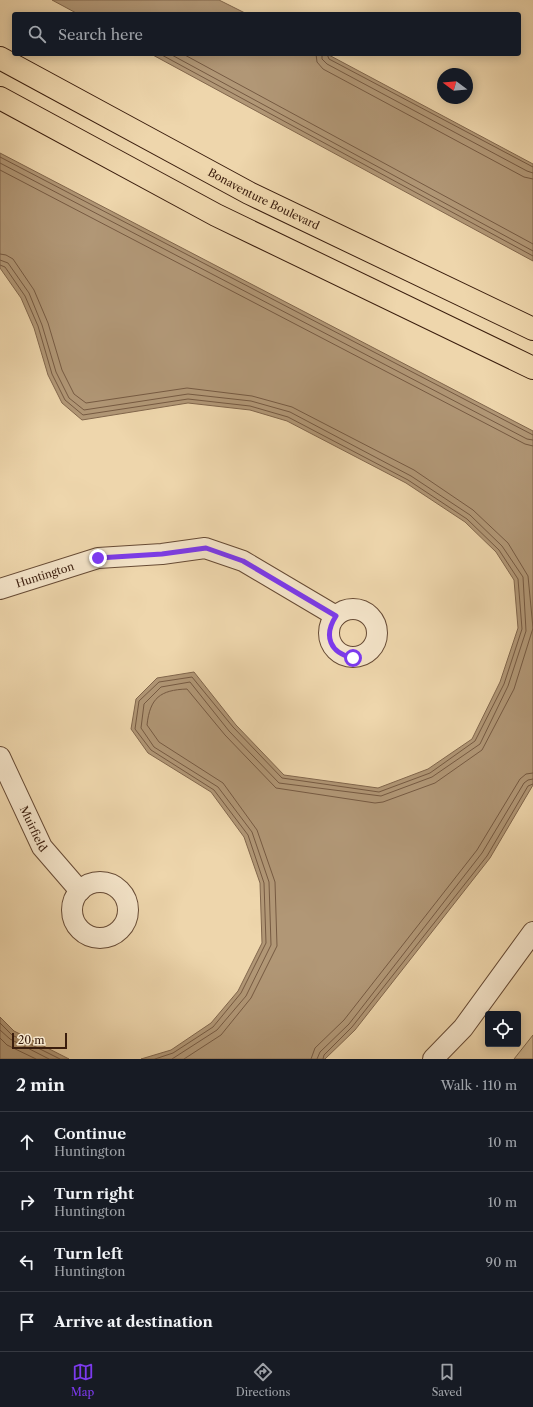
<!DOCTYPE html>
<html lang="en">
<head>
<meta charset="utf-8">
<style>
	:root { --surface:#171b24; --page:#20242c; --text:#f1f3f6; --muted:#9ea1a6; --line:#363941; --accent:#7c3aed }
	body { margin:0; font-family:"Libre Caslon Text",serif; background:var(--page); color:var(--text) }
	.controls { position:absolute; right:12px; bottom:12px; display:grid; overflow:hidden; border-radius:4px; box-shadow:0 2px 10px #0003 }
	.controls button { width:36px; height:36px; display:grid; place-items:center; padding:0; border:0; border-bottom:1px solid var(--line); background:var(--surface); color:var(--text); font:20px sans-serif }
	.compass { position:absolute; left:437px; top:68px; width:36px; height:36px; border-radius:50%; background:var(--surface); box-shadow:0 2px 10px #0003; rotate:286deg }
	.scale { position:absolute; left:12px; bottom:10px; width:55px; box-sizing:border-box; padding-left:4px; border:2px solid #3a1d0d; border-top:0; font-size:11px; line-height:14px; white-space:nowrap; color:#3a1d0d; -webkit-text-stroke:3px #f4e4c9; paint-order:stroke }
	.stop { position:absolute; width:12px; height:12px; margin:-9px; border:3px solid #7c3aed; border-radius:50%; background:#fff }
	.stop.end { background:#7c3aed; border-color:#fff; box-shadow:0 1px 4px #0008 }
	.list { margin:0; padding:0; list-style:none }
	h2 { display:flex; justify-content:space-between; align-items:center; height:52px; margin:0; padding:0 16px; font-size:17px }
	h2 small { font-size:13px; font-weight:400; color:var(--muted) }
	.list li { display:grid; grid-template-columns:26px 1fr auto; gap:12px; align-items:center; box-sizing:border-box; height:60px; padding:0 16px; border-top:1px solid var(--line) }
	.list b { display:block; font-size:15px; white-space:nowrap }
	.list p { margin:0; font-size:13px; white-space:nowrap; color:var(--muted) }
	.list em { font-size:13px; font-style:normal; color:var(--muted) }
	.icon { flex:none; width:22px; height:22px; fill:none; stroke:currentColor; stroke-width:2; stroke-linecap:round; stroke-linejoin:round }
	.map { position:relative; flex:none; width:533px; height:1059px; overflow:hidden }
	.search { position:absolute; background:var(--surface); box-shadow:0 2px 10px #0003; left:12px; right:12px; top:12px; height:44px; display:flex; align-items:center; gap:10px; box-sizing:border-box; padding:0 14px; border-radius:4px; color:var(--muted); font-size:15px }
	.sheet { height:292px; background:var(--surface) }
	nav { display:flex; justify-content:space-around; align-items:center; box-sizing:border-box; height:56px; border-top:1px solid var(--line); background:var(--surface); font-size:11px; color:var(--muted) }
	nav a { display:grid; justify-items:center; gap:2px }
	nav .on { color:var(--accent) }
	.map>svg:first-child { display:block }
	.green { fill:#cfb791; stroke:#846a4f }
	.water { fill:#b19776; stroke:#81664c }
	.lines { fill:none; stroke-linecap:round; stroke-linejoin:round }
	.shore { stroke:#765a42; stroke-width:1 }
	.minor-casing { stroke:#674b35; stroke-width:22 }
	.major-casing { stroke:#3a1d0d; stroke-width:24 }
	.minor { stroke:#f4e4c9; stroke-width:20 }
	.major { stroke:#eed6ac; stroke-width:22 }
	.route { stroke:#7c3aed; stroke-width:5 }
	.labels { text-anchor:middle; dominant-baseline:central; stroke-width:4; stroke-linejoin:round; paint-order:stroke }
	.street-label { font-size:11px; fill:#3a1d0d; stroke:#f4e4c9 }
</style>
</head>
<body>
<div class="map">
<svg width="533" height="1059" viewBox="0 0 533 1059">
	<rect width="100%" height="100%" fill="#eed6ac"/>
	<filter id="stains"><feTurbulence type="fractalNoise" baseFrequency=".005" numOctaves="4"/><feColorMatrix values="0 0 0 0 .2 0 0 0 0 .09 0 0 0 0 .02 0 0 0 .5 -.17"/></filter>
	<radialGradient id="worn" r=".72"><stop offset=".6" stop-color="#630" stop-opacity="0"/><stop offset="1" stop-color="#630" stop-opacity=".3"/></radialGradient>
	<polygon class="green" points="533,1035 533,1059 514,1059"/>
	<g class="water">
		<polygon points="52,0 219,0 247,14 78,14"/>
		<polygon points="151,54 327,54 533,164 533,261"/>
		<polygon points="0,153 533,431 533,785 490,858 355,1030 325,1059 141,1059 171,1050 211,1023 238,991 262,943 260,883 244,837 211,792 148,753 131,729 136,699 157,678 194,672 236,725 284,775 378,788 428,769 472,739 500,682 518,628 514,580 496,552 465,522 406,483 287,421 250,410 188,403 82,420 62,403 48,375 34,328 21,298 0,268"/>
		<polygon points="0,1017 14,1031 69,1059 0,1059"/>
	</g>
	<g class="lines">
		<g class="shore">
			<polyline points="160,54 533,256"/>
			<polyline points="170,54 533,251"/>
			<polyline points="183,54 533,244"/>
			<polyline points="316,54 317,62 323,69 524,177 533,179"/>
			<polyline points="322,54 322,59 327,64 527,171 533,173"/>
			<polyline points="327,54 329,59 533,167"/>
			<polyline points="0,157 533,435"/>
			<polyline points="0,163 527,439 533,440"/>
			<polyline points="0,170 525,444 533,446"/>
			<path d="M0 254 6 255 13 259 34 290 48 323 62 370 74 394 86 403 187 388 252 396 292 407 414 470 473 510 508 543 528 576 533 628 514 689 482 750 435 783 383 802 375 803 276 788 225 735 187 689C160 690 150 698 147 725L159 742 223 783 257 830 275 882 277 946 251 998 221 1035 184 1059"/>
			<polyline points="0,260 8,263 29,293 42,325 56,372 69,398 84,410 188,394 251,401 290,412 411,476 470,515 502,546 523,577 526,631 508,686 480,744 432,777 381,796 279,783 229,731 190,682 161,687 144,704 141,728 154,747 218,787 252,832 269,882 271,945 246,996 217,1030 172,1059"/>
			<polyline points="0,265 5,267 25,296 38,326 52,374 65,400 83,415 188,399 250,406 288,417 408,480 467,519 499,550 518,579 522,629 504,684 475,741 430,773 379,792 282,778 233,727 192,677 159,682 139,701 135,729 151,750 214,790 248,835 264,883 266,943 241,993 213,1027 173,1053 155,1059"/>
			<polyline points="0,1023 12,1035 60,1059"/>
			<polyline points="0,1030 10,1039 49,1059"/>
			<polyline points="0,1038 7,1045 36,1059"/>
			<polyline points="311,1059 315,1048 344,1020 477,850 520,779 526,774 533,773"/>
			<polyline points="317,1059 320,1052 349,1024 482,853 524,783 528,780 533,779"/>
			<polyline points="323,1059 324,1055 352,1027 487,856 528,786 533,784"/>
		</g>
		<g class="minor-casing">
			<g id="minor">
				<path id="s1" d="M0 589 98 558 162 554 205 548 243 561 336 616"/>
				<circle cx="353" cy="633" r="24"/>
				<path id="s2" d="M0 757 42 847 80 891"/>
				<circle cx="100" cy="910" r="28"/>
				<polyline points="433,1059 463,1028 533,932"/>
			</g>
		</g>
		<g class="major-casing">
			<g id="major">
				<path id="s3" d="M0 58 249 193 533 329"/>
				<polyline points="0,98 216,215 533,368"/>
			</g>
		</g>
		<use href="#minor" class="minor"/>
		<use href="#major" class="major"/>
	</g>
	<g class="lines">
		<path class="route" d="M98 558 162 554 206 548 243 561 336 616C323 636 330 653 353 658"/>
	</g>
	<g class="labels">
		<g class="street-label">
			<text stroke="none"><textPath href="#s3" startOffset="299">Bonaventure Boulevard</textPath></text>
			<text stroke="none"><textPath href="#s1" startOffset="47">Huntington</textPath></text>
			<text stroke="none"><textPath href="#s2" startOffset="79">Muirfield</textPath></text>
		</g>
	</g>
	<rect width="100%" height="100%" filter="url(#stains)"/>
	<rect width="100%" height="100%" fill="url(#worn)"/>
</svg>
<div class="controls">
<button><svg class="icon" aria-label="locate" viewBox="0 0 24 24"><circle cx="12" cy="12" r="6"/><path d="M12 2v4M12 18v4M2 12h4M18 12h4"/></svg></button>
</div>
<svg class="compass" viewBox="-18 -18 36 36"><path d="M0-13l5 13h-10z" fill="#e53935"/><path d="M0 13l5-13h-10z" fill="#9ea1a6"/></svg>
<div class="scale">20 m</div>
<div class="stop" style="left:353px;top:658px"></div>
<div class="stop end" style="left:98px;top:558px"></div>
<div class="search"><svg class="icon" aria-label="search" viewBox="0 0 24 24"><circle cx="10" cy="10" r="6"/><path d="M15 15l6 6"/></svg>Search here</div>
</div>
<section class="sheet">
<h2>2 min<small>Walk · 110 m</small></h2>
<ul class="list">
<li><svg class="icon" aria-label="ahead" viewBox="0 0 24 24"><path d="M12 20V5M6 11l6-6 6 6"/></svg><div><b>Continue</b><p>Huntington</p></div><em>10 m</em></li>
<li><svg class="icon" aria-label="right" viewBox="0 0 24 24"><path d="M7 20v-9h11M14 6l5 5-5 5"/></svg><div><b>Turn right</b><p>Huntington</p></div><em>10 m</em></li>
<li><svg class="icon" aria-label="left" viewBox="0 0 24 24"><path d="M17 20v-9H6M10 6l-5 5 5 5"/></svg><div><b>Turn left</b><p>Huntington</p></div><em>90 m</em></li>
<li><svg class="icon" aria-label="arrive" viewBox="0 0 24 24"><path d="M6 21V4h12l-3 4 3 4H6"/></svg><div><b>Arrive at destination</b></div></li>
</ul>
</section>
<nav>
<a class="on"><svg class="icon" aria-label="map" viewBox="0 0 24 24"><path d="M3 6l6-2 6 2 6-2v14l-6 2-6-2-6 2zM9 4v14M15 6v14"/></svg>Map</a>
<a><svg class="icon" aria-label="directions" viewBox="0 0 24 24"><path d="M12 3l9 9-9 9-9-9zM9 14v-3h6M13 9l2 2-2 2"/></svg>Directions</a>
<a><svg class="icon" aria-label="saved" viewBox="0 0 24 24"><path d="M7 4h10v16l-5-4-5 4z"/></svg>Saved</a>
</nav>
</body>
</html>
